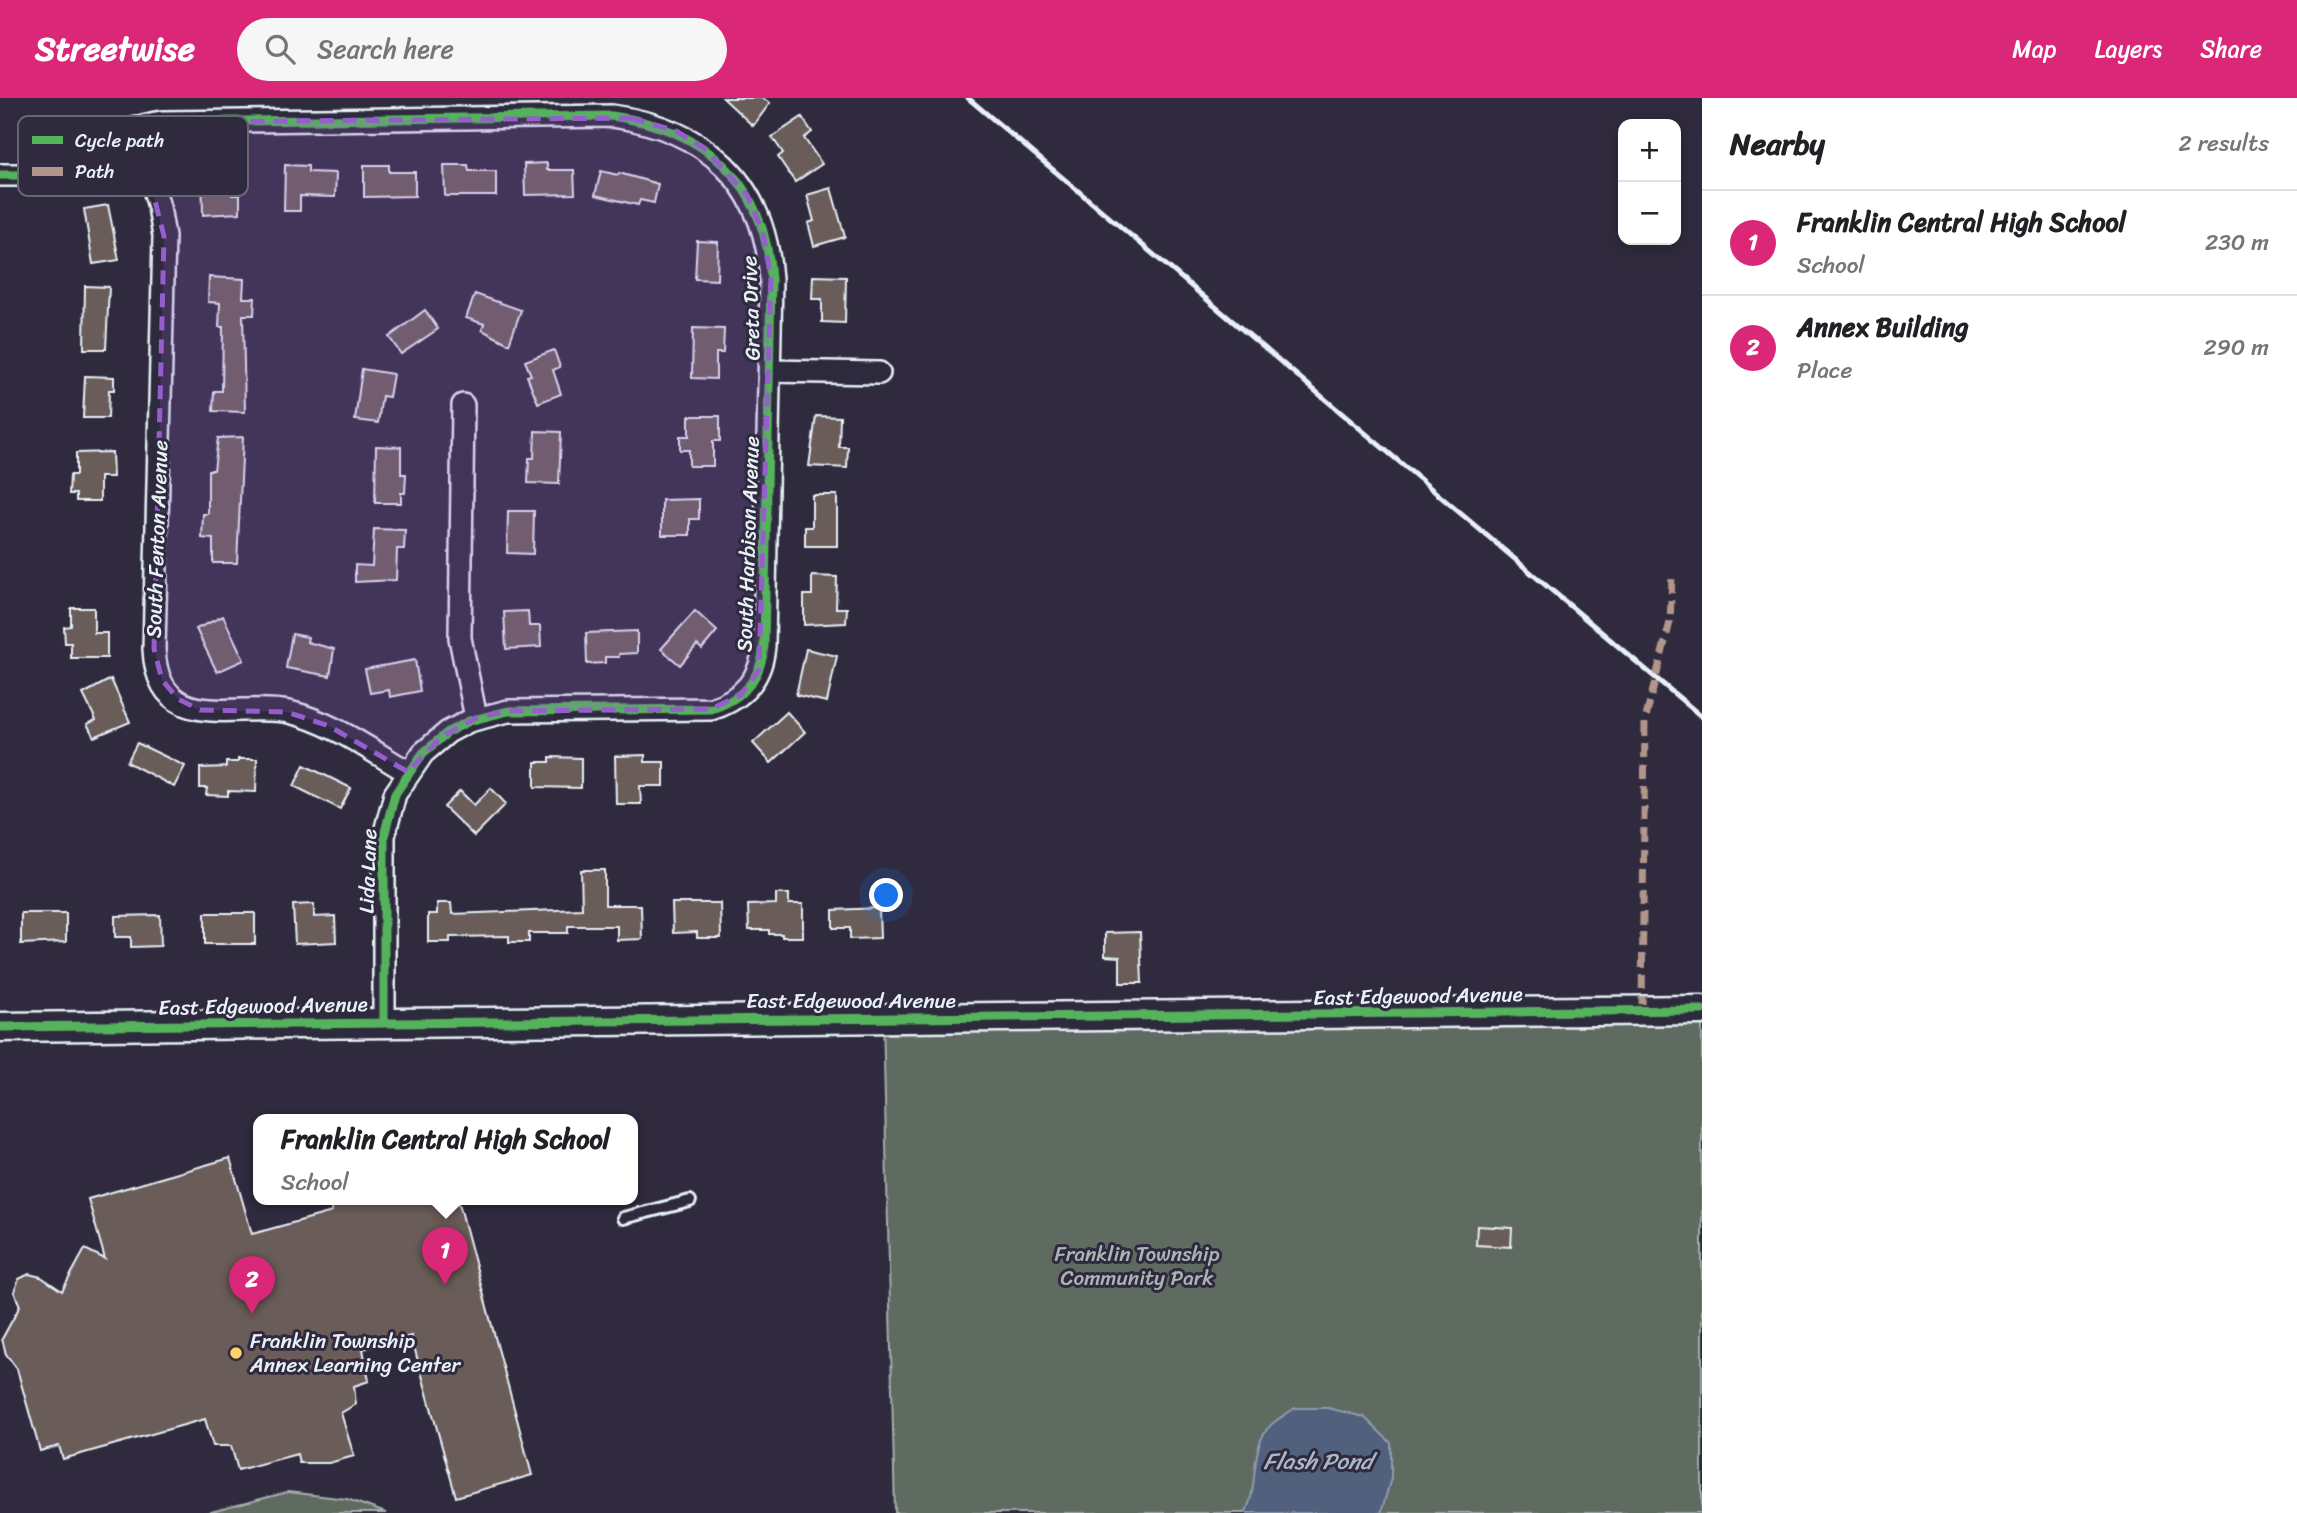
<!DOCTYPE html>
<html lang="en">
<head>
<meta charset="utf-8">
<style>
	:root { --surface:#fff; --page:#f6f6f6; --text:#202124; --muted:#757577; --line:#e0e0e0; --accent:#db2777 }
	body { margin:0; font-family:Sriracha,sans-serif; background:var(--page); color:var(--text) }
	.controls { position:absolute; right:21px; top:21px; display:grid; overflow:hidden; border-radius:14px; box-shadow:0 4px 18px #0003 }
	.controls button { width:63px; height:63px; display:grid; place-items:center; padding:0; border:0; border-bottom:2px solid var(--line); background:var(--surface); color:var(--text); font:35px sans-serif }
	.you { position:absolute; left:887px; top:798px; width:24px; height:24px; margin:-18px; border:5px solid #fff; border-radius:50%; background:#1a73e8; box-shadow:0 0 0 10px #1a73e833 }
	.badge { display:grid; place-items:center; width:46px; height:46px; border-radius:50%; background:var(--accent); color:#fff; font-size:23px; font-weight:700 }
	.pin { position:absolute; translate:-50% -58px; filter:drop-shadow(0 2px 4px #0008) }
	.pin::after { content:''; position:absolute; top:37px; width:24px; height:21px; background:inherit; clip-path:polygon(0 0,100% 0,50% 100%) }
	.popup { position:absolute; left:253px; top:1016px; width:385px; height:91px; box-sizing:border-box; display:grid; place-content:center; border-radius:14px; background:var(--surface); filter:drop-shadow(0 2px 5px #0005); font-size:23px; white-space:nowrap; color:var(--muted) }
	.popup b { font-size:26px; color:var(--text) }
	.popup::after { content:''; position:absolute; left:50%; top:100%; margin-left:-14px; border:14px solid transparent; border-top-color:var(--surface) }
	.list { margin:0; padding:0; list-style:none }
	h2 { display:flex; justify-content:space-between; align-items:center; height:91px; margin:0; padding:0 28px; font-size:30px }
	h2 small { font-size:23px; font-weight:400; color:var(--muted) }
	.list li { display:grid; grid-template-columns:46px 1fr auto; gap:21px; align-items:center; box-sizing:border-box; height:105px; padding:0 28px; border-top:2px solid var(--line) }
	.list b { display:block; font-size:26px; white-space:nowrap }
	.list p { margin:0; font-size:23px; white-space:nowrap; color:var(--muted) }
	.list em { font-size:23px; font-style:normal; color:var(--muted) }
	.icon { flex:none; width:38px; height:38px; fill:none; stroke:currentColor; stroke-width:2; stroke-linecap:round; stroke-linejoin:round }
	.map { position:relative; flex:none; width:1702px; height:1415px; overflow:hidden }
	header { display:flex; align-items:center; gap:42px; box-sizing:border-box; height:98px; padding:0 35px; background:var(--accent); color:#fff }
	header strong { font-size:33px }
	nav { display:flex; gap:38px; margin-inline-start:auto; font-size:24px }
	.search { width:490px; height:63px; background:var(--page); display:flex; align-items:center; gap:18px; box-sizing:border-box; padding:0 24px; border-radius:38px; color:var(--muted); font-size:26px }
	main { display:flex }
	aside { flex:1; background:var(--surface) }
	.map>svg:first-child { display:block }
	.green { fill:#5f6b60; stroke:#a4aeac; stroke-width:2 }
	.water { fill:#51617c; stroke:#8d9bae; stroke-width:2 }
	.building { fill:#6b5c59; stroke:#e8f1f8; stroke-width:2 }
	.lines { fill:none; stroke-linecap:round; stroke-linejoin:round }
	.service-casing { stroke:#e8f1f8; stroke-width:16 }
	.minor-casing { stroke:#e8f1f8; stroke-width:26 }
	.secondary-casing { stroke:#e8f1f8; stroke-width:33 }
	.service { stroke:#2f2a3d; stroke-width:10 }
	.minor { stroke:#2f2a3d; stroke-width:21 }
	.secondary { stroke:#2f2a3d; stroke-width:28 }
	.rail { stroke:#e8f1f8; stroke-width:5 }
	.quiet { stroke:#b2968c; stroke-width:7; stroke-dasharray:14 7; stroke-linecap:butt }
	.cycleway-casing { stroke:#2f2a3d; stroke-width:13 }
	.cycleway { stroke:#56b35d; stroke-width:9 }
	.marked { fill:#965dcd; fill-opacity:0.2; stroke:#965dcd; stroke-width:5; stroke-dasharray:14 9; stroke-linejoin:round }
	.poi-dot { fill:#ffd166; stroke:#2f2a3d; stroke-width:2.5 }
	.labels { text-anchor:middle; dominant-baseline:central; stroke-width:6; stroke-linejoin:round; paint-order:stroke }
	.street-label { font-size:21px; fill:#e8f1f8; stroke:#2f2a3d }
	.park-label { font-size:21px; fill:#aab5b4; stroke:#2f2a3d }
	.poi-label { font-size:21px; fill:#e8f1f8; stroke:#2f2a3d; text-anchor:start }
	.water-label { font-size:23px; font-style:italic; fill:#acb7c6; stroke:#2f2a3d }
	.key { fill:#2f2a3d; stroke:#666675; stroke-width:2 }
	.key-label { font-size:19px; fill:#e8f1f8 }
</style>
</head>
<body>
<header>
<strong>Streetwise</strong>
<div class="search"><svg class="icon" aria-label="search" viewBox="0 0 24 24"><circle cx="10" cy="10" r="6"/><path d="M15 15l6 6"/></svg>Search here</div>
<nav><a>Map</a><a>Layers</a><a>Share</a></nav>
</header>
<main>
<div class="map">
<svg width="1702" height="1415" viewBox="0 0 1702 1415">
	<rect width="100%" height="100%" fill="#2f2a3d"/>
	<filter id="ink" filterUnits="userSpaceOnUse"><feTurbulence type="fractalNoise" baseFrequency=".0143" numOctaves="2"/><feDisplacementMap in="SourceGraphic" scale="14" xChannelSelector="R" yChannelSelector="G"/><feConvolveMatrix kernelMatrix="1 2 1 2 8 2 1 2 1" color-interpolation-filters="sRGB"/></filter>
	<g filter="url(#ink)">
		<g class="green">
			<polygon points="883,920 1702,926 1702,1415 895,1415"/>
			<polygon points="288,1394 347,1401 386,1415 207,1415"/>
		</g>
		<path class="water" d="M1295 1310H1328L1364 1319 1391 1345V1380L1381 1415H1245C1260 1389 1248 1347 1272 1326 1279 1320 1288 1315 1295 1310Z"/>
		<g class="building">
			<polygon points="723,0 762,0 770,5 753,28"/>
			<polygon points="802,19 812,34 804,40 822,66 795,84 778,59 783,55 772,39"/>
			<polygon points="547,65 547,72 574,72 575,96 525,97 524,66"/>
			<polygon points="231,67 232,97 240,97 240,115 203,117 202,68"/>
			<polygon points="285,67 308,68 308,74 336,75 335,99 300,98 300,113 284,113"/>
			<polygon points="364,67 389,67 389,74 415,74 415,98 364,99"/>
			<polygon points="444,67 468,67 469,73 496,73 496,98 445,98"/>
			<polygon points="601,73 618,77 619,75 658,86 654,105 640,102 638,107 595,97"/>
			<polygon points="831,90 845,139 814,148 808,125 814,123 807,97"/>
			<polygon points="108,107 119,162 93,166 84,111"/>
			<polygon points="697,143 718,144 717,182 695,181"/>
			<polygon points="813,178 846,179 845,225 822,224 822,201 812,201"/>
			<polygon points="209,179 244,181 243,200 255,200 254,217 243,217 245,314 213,313 214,293 222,293 223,229 219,229 220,205 208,204"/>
			<polygon points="85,188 109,189 106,251 84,251"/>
			<polygon points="475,196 521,212 509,246 482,232 484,226 466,220"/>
			<polygon points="425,212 438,231 401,256 389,239"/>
			<polygon points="693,230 724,231 723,255 716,255 716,281 692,280"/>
			<polygon points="554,252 560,269 553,272 561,296 538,305 527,278 531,277 525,263"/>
			<polygon points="362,271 393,276 389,299 382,298 378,325 355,322"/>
			<polygon points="85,278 114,279 114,292 109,292 108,320 83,320"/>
			<polygon points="689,318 720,318 720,343 713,343 713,368 689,368 689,352 680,352 680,338 689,338"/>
			<polygon points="816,318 840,319 839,349 848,349 847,370 809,368"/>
			<polygon points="535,333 561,334 559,386 528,385 529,360 534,360"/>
			<polygon points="243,339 237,465 213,465 213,441 202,440 203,416 208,416 208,372 214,372 218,340"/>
			<polygon points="376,348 401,349 401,376 406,376 405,395 401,395 401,405 375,405"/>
			<polygon points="112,354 113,379 100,379 100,403 76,403 76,396 69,396 70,377 76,377 76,355"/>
			<polygon points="812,397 837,397 837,448 805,448 805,429 812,429"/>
			<polygon points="699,401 699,421 690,421 690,437 662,437 662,402"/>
			<polygon points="508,413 534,413 533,456 507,455"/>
			<polygon points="374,431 405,432 404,451 397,451 396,482 355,484 355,467 372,468"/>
			<polygon points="812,478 837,479 836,510 847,510 846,525 804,527 804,497 812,497"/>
			<polygon points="71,510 94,510 94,535 107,535 107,560 71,560 71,545 65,545 64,529 71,528"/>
			<polygon points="528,513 529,528 540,528 541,549 506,551 504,514"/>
			<polygon points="695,513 717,533 702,551 697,547 680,567 661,551"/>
			<polygon points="223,518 244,562 217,574 196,531"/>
			<polygon points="637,533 637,555 619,556 619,559 605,559 605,565 587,566 586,535"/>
			<polygon points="292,536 308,539 307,544 334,551 330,578 286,570"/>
			<polygon points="806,551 837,558 827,604 796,597"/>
			<polygon points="415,562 420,593 390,599 389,592 370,595 365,571"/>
			<polygon points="111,581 130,624 94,639 87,626 96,622 83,596"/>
			<polygon points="787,614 805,634 771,665 753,645"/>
			<polygon points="137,645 185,668 174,689 127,664"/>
			<polygon points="645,657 645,664 664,664 664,688 640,688 641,706 616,706 615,658"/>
			<polygon points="550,659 581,660 581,690 535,689 535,664 550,664"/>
			<polygon points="238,661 257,661 256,694 228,693 228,698 206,697 207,690 200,690 200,670 226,669 226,664 238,664"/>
			<polygon points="304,667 351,690 340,711 294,688"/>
			<polygon points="491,690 506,706 474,738 444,709 460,693 474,707"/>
			<polygon points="581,772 605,772 605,807 641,807 642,841 617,842 617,828 568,828 568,835 529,835 529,844 509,844 509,838 450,839 450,844 428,844 428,816 437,816 437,805 451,805 452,816 582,811"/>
			<polygon points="776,796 789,796 789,806 803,806 803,839 782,839 782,836 769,836 769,832 749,832 748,807 776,806"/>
			<polygon points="672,805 720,805 721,840 697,840 697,834 673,835"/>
			<polygon points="314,806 314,819 335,818 336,844 295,846 293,807"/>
			<polygon points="879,810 880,840 850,841 850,830 833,830 833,812"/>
			<polygon points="21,815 66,815 66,844 21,846"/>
			<rect x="205" y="815" width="50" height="31"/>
			<polygon points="160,817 161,848 131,849 131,839 115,839 115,818"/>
			<polygon points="1140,834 1142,885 1120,885 1120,859 1105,858 1105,835"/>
			<polygon points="230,1060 252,1136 332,1114 328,1101 458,1101 532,1377 456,1399 411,1238 363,1251 369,1283 354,1288 356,1306 341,1315 354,1358 329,1365 299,1365 297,1356 238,1372 231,1348 213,1348 205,1321 63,1361 59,1348 40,1353 17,1271 6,1256 2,1241 20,1208 14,1194 19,1181 29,1176 41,1179 62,1193 85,1151 105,1161 88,1101"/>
			<polygon points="1477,1128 1512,1130 1511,1149 1476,1147"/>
		</g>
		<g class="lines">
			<g class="service-casing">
				<polyline id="service" points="623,1120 690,1103"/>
			</g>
			<g class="minor-casing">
				<g id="minor">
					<path d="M136 29 159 109 164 138 154 551C158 639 238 603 289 614 332 624 370 652 408 674"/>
					<path d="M0 77C17 77 32 78 48 73 89 59 119 29 163 24L612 18C705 31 765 83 771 181L764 548C761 582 742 601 711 611L508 613 469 623 448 634 423 655 395 696 384 738V924"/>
					<polyline points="770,273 879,275"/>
					<polyline points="463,307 460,540 476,620"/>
				</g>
			</g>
			<g class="secondary-casing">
				<polyline id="secondary" points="0,929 1702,912"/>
			</g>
			<use href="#service" class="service"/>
			<use href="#minor" class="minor"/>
			<use href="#secondary" class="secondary"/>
			<polyline class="rail" points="968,0 1702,619"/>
			<polyline class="quiet" points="1642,912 1645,623 1670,524 1672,479"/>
			<g class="cycleway-casing">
				<g id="cycleway">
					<path d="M0 77C17 77 32 78 48 73 89 59 119 29 163 24L612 18C705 31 765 83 771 181L764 548C761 582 742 601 711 611L508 613 469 623 448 634 423 655 395 696 384 738V924"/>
					<polyline points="0,929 1702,912"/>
				</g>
			</g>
			<use href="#cycleway" class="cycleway"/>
		</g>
	</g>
	<path class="marked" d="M631 20 676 33 704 50 747 97 763 134 771 181 759 572 741 597 711 611 508 613 476 620 441 639 408 674 329 628 287 614 200 612 178 601 162 582 154 551 164 138 136 29 163 24Z"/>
	<circle class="poi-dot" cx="236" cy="1255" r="7"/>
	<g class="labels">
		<g class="street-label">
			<text transform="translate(751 210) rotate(-92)">Greta Drive</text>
			<text transform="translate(157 441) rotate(-88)">South Fenton Avenue</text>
			<text transform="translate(748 446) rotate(-88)">South Harbison Avenue</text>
			<text transform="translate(368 773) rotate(-88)">Lida Lane</text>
			<text transform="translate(1418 898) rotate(-1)">East Edgewood Avenue</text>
			<text x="851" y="903">East Edgewood Avenue</text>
			<text transform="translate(263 908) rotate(-1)">East Edgewood Avenue</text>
		</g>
		<g class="park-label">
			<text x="1137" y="1156">Franklin Township<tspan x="1137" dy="24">Community Park</tspan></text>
		</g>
		<g class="poi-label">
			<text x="250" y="1243">Franklin Township<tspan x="250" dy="24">Annex Learning Center</tspan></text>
		</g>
		<g class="water-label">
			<text x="1318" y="1363">Flash Pond</text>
		</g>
	</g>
	<rect x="18" y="18" width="230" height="80" rx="10" class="key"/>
	<rect x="32" y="38" width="31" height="8" fill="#56b35d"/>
	<rect x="32" y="69" width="31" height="9" fill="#b2968c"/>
	<g class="key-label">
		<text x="75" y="49">Cycle path</text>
		<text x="75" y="80">Path</text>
	</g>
</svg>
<div class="controls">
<button>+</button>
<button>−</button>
</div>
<div class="you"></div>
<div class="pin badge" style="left:445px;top:1187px">1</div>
<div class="popup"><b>Franklin Central High School</b>School</div>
<div class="pin badge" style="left:252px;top:1216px">2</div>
</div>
<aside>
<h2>Nearby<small>2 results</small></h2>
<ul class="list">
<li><span class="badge">1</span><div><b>Franklin Central High School</b><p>School</p></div><em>230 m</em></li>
<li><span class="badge">2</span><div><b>Annex Building</b><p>Place</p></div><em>290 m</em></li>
</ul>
</aside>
</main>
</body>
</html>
